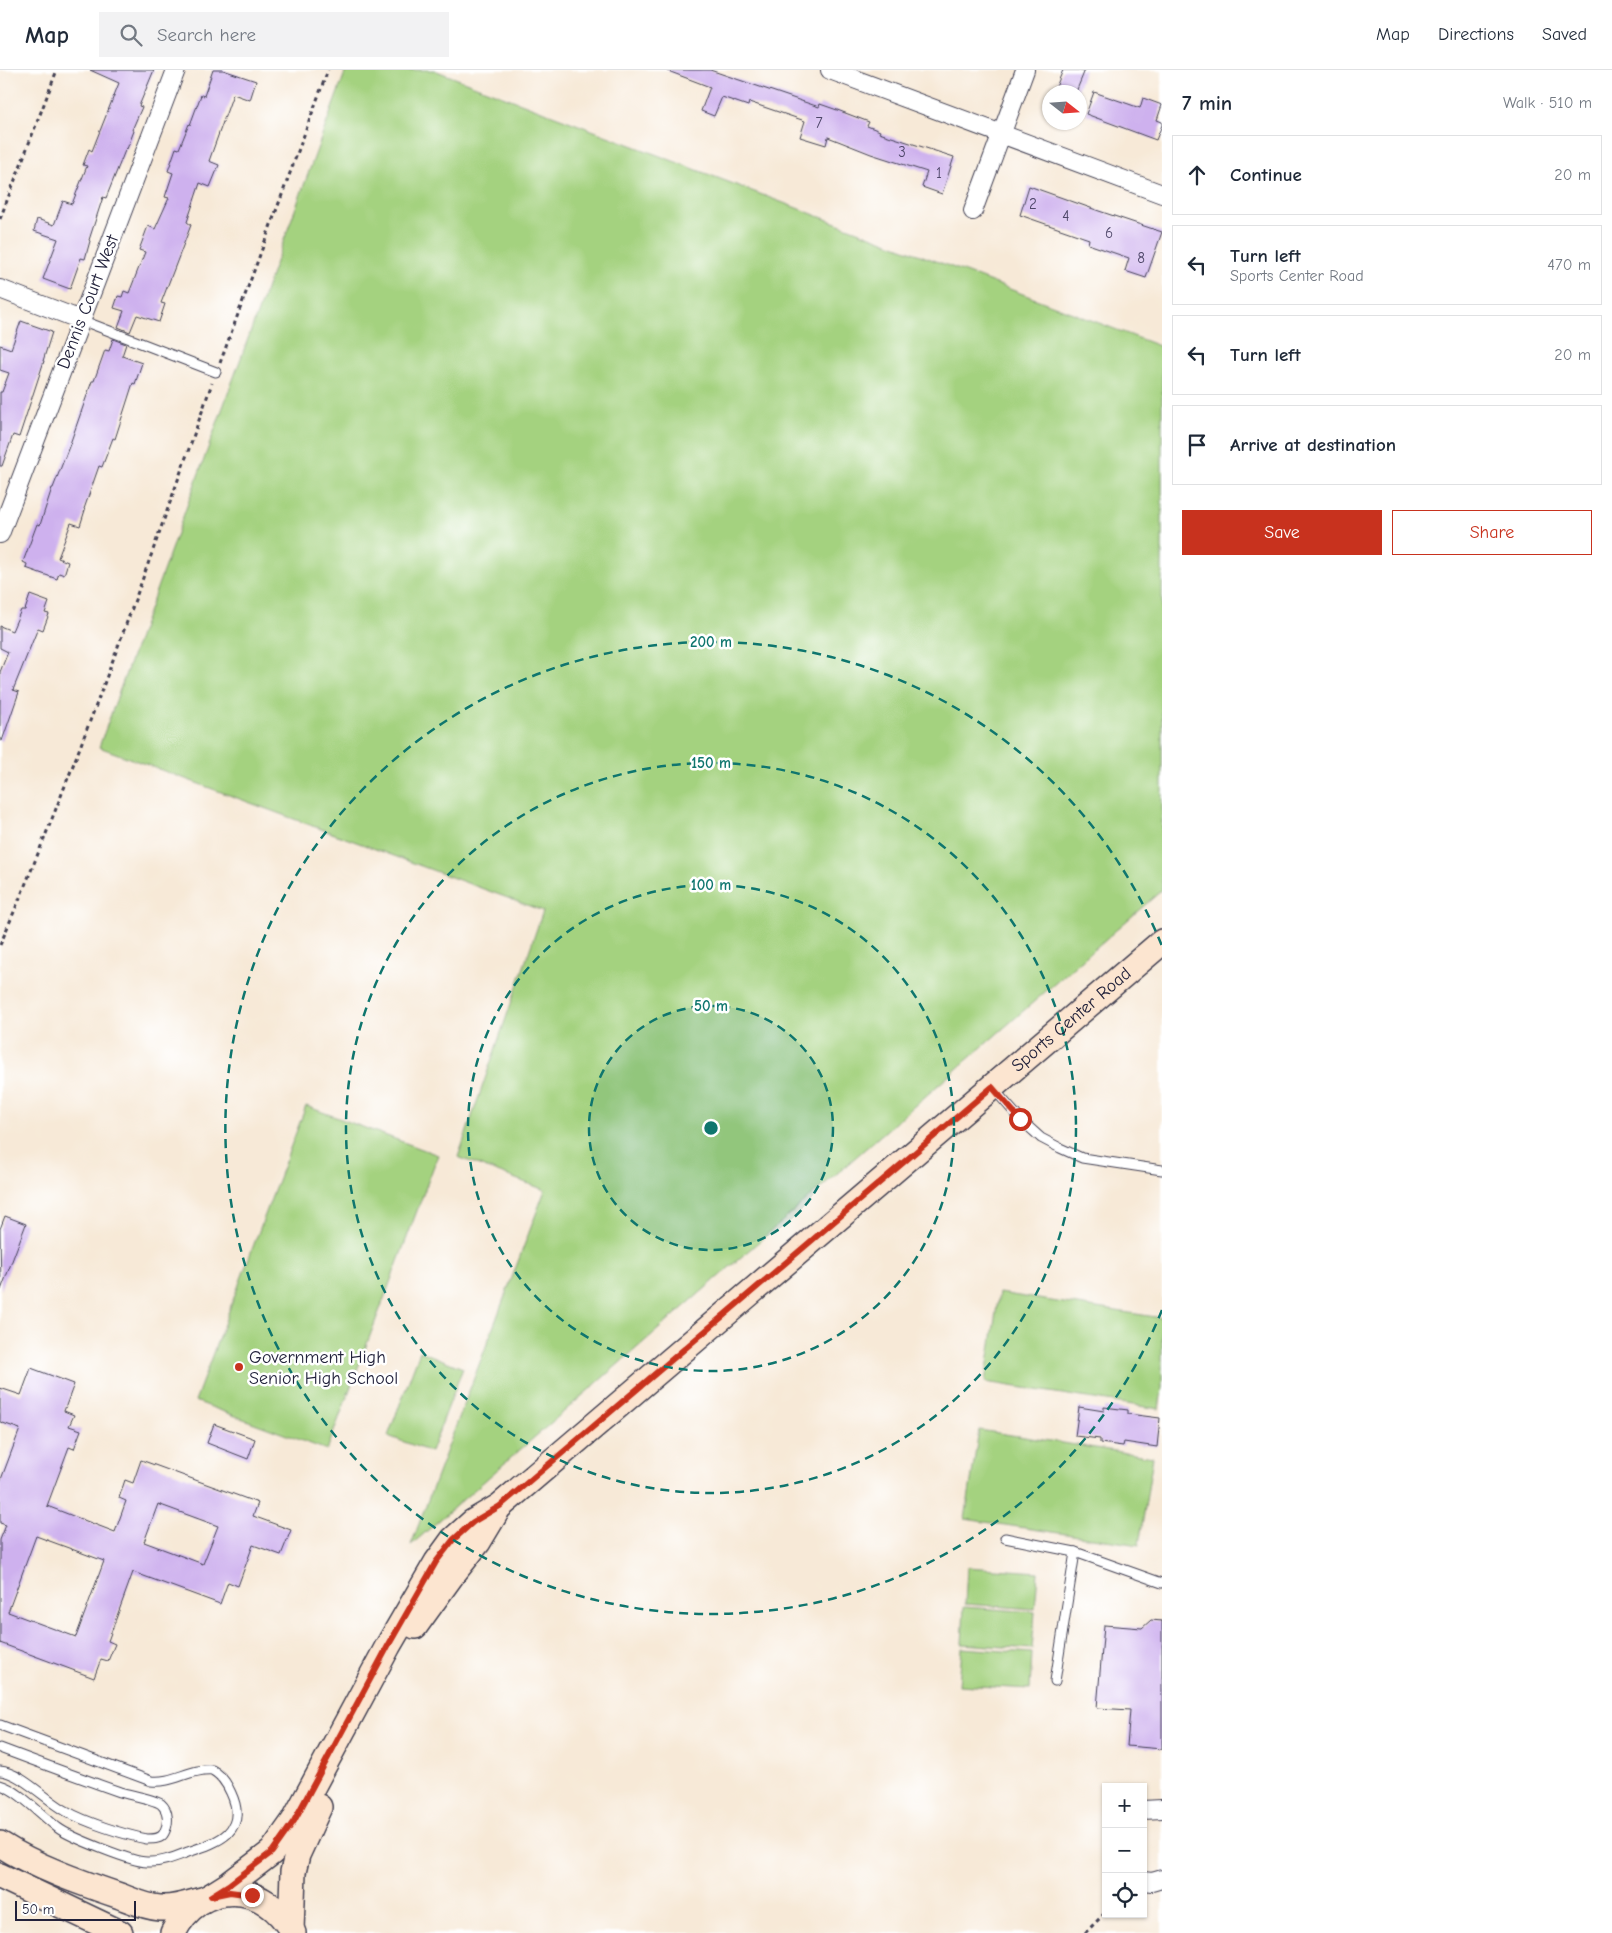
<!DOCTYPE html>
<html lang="en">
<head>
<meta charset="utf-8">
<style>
	:root { --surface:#fff; --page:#f2f2f3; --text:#1f2937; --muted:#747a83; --line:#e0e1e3; --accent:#c8321e }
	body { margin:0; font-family:"Comic Neue",sans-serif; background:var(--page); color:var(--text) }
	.controls { position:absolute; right:15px; bottom:15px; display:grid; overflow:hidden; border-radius:0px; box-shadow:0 1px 4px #0004 }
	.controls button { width:45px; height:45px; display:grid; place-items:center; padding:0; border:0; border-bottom:1px solid var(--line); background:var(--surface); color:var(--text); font:25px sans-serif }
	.compass { position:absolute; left:1042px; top:15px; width:45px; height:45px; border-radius:50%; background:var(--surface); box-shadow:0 1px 4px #0004; rotate:107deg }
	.scale { position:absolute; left:15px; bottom:12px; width:121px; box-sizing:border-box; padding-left:5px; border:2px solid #22223b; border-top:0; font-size:14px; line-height:18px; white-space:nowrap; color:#22223b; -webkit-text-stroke:4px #fff; paint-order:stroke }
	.stop { position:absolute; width:15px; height:15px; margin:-11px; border:4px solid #c8321e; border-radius:50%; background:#fff }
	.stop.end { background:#c8321e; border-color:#fff; box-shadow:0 1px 5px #0008 }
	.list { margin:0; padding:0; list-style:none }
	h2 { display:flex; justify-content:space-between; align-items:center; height:65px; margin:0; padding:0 20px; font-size:21px }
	h2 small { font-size:16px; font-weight:400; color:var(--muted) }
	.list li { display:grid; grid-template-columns:32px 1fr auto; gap:15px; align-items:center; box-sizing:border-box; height:80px; margin:0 10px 10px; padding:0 10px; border:1px solid var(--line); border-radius:0px }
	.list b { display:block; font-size:19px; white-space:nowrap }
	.list p { margin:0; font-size:16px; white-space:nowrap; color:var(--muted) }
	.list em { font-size:16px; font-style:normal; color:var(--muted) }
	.actions { display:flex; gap:10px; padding:15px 20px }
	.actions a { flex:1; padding:11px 0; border:1px solid var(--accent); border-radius:0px; text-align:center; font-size:18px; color:var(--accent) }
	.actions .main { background:var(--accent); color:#fff }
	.icon { flex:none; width:28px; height:28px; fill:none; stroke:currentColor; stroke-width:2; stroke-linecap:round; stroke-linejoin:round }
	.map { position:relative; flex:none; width:1162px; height:1863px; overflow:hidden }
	header { display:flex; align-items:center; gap:30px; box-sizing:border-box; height:70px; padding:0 25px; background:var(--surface); border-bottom:1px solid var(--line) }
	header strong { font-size:24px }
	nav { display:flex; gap:28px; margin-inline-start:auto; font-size:18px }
	.search { width:350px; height:45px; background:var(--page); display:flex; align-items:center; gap:12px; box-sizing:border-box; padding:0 18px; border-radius:0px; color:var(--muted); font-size:19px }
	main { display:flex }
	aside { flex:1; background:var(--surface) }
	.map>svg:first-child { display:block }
	.green { fill:#a4d27f; stroke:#637a5d }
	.building { fill:#ceb1ee; fill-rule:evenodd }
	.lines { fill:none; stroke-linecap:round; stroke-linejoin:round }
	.lane-casing { stroke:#424052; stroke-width:11 }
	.street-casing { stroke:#424052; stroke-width:20 }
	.secondary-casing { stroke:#424052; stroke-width:28 }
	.path { stroke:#424052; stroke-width:3; stroke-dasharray:4 4; stroke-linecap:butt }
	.lane { stroke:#fff; stroke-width:9 }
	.street { stroke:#fff; stroke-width:18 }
	.secondary { stroke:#fce5d0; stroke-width:25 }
	.route { stroke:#c8321e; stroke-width:6 }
	.ring { fill:none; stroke:#0f766e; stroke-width:2.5; stroke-dasharray:9 6 }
	.poi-dot { fill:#c8321e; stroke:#fff; stroke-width:2 }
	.labels { text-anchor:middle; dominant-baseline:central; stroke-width:5; stroke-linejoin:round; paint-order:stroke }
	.number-label { font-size:15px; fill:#4d4668 }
	.street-label { font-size:18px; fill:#22223b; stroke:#fff }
	.poi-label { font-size:18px; fill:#22223b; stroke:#fff; text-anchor:start }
	.centre { fill:#0f766e; stroke:#fff; stroke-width:2.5 }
	.ring-label { font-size:15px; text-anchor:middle; font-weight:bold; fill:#0f766e; stroke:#fff; stroke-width:5; stroke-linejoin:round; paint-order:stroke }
</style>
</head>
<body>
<header>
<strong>Map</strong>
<div class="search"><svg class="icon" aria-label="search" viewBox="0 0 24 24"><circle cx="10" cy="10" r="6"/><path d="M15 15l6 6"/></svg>Search here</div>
<nav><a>Map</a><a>Directions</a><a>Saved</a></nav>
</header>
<main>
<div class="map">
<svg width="1162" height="1863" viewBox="0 0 1162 1863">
	<rect width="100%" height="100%" fill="#fff"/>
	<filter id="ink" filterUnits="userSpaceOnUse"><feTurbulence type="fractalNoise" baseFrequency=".02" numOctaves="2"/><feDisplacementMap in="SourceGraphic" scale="10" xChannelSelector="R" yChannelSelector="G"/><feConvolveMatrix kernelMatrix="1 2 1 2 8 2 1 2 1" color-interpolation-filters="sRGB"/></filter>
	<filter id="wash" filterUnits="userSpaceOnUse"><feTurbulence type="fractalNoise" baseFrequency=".0096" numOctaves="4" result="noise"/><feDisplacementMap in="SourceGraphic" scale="20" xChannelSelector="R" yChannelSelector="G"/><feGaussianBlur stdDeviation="1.12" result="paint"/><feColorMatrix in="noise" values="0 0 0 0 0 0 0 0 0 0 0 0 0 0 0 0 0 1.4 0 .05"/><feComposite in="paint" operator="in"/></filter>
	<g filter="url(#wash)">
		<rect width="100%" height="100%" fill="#f7e9d7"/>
		<g class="green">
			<polygon points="346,0 434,0 1162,277 1162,820 411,1475 545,1120 458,1087 543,841 99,677"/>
			<polygon points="306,1036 438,1085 327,1380 195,1331"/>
			<polygon points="999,1223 1162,1248 1162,1319 1159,1339 985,1312"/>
			<polygon points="420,1281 463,1298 431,1382 388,1366"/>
			<polygon points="979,1360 1153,1387 1139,1475 965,1449"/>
			<polygon points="967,1497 1038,1502 1035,1539 965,1534"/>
			<polygon points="964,1537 1035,1542 1032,1579 962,1574"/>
			<polygon points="962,1578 1032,1583 1030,1619 959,1615"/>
		</g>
		<g id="blocks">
			<g class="building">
				<polygon points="90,0 154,0 139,36 142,37 132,60 134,61 127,79 126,78 106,128 103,127 89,170 90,171 85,189 81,188 70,219 43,209 58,169 34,161 37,149 54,155 63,131 72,134 87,96 83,95 89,79 92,81 119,13"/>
				<polygon points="213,0 223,0 256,11 250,30 233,24 209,91 219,95 210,117 200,113 187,152 191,155 161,233 165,234 159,252 137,245 130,262 118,257 124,241 114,238 118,226 122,227 124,221 129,223 145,182 139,180 148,156 155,159 169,128 165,127 173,103 168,101 176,78 179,79 189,54 190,55 201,25 204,26"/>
				<polygon points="668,0 710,0 819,37 820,34 840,41 869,52 867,56 880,61 879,63 954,87 942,124 922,117 927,102 871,84 828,67 826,75 800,67 805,51 749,32 748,36 722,27 714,46 701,41 710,17 668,1"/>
				<polygon points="1063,0 1085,0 1076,22 1054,22"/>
				<polygon points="1094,22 1140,38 1143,28 1162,35 1157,50 1162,52 1162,55 1156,70 1086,44"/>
				<polygon points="1029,116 1099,141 1162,162 1146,208 1125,201 1129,188 1088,174 1089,169 1020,145"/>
				<polygon points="21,251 52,262 43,291 44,291 19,367 13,365 2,396 0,396 0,322 2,322 9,303 0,300 0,275 11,279"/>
				<polygon points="113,269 126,274 122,286 142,293 135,314 133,313 115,369 113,368 102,397 99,396 84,439 85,440 80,456 71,453 58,488 68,492 64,505 59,503 57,509 26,498 27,494 23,492 37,454 40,455 52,418 53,418 70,374 92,311 94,311 105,280 109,281"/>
				<polygon points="30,525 49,532 45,543 49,544 43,560 38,558 13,620 19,622 2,671 0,670 0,602 8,582 0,578 0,556 12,561 21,540 25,540"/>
				<polygon points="5,1146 26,1154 1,1220 0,1159"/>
				<path d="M31 1298 74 1314 64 1341 74 1345 69 1356 81 1360 74 1379 69 1377 47 1436 115 1462 126 1431 119 1428 125 1410 133 1413 141 1390 258 1433 253 1446 291 1460 281 1485 253 1475 238 1516 228 1512 220 1534 133 1502 108 1571 115 1574 108 1591 101 1589 94 1608 0 1573V1470L6 1455 0 1453V1412L20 1359 0 1352V1318L21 1325ZM158 1434 218 1456 203 1494 144 1472ZM36 1466 104 1491 76 1567 8 1542Z"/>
				<polygon points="1079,1337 1104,1341 1104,1337 1128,1340 1128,1344 1160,1348 1157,1377 1124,1372 1123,1376 1100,1373 1100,1369 1075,1366"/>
				<polygon points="214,1354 255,1369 248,1389 207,1373"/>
				<polygon points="1151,1550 1162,1551 1162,1679 1127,1676 1130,1640 1097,1638 1104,1555 1142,1558"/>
			</g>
		</g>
	</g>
	<g filter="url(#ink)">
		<use href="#blocks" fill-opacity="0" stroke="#424052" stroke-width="1"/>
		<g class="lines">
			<g class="lane-casing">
				<g id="lane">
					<polyline points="81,250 216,302"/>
					<polyline points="992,1017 1020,1049 1041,1068 1060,1078 1082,1088 1162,1100"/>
					<polyline points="1005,1468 1075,1482 1162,1513"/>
					<polyline points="1055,1611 1075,1482"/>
					<path d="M0 1655 151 1711C172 1714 191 1698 212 1700 222 1705 227 1714 231 1723 249 1762 218 1772 188 1782 175 1787 161 1793 147 1792 132 1792 70 1767 58 1758 42 1746 19 1720 0 1715"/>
					<path d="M0 1678C40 1693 80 1708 120 1722 130 1725 154 1729 161 1734 169 1741 169 1754 164 1763 161 1769 154 1769 147 1769 125 1765 85 1752 66 1741 46 1730 20 1702 0 1701"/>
				</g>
			</g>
			<g class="street-casing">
				<g id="street">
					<polyline points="830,0 1162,124"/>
					<polyline points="973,141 1025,0"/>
					<polyline points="0,219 81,250"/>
					<polyline points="0,464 176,0"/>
					<polyline points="1143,1740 1162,1739"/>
					<polyline points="1143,1811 1152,1812 1162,1809"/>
				</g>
			</g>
			<g class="secondary-casing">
				<g id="secondary">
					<polyline points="415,1556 451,1506 478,1472 496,1442"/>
					<path d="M0 1774C36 1797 79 1812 120 1826 133 1831 146 1837 160 1838 175 1839 188 1834 202 1830"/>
					<polyline points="0,1806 120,1863"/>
					<path id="s1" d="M211 1826 230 1814 272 1782 294 1751 388 1576 437 1492 453 1470 473 1452 500 1436 1162 872"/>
					<polyline points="291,1860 293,1802 297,1785 319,1737"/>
					<path d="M173 1863C200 1808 266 1810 293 1863"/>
				</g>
			</g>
			<g class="path">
				<polyline points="0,149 57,0"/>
				<polyline points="220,293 328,0"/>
				<path d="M0 875C79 690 146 502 212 313"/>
				<polyline points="1085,1863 1106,1842"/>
			</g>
			<use href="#lane" class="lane"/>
			<use href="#street" class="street"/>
			<use href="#secondary" class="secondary"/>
		</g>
	</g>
	<g class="lines" filter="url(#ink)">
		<polyline class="route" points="252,1825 230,1822 211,1826 230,1814 272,1782 294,1751 388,1576 436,1492 453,1470 473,1452 500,1436 992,1017 1020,1049"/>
	</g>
	<circle cx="711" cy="1058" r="122" fill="#0f766e" fill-opacity=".12"/>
	<g class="ring">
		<circle cx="711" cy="1058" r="122"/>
		<circle cx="711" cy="1058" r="243"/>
		<circle cx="711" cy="1058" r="365"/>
		<path d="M1162 1240A486 486 0 1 1 1162 876"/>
	</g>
	<circle class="poi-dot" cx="239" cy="1297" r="5"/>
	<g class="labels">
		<g class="number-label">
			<text x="819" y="53">7</text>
			<text x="902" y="82">3</text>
			<text x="939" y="103">1</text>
			<text x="1033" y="134">2</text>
			<text x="1066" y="146">4</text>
			<text x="1109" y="163">6</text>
			<text x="1141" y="188">8</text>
		</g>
		<g class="street-label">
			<text transform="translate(88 232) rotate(-69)">Dennis Court West</text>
			<text stroke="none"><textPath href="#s1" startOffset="1245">Sports Center Road</textPath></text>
		</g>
		<g class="poi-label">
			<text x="249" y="1287">Government High<tspan x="249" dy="21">Senior High School</tspan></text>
		</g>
	</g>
	<circle cx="711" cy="1058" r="8" class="centre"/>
	<g class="ring-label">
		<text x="711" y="577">200 m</text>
		<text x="711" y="698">150 m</text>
		<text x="711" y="820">100 m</text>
		<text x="711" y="941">50 m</text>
	</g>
</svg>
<div class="controls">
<button>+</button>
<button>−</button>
<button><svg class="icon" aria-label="locate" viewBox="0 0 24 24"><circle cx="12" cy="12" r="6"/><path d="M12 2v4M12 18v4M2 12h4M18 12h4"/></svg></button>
</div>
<svg class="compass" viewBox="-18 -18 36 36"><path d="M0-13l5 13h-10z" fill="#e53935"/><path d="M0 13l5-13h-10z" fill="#747a83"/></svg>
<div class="scale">50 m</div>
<div class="stop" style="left:1020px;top:1049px"></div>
<div class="stop end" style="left:252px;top:1825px"></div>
</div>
<aside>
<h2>7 min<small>Walk · 510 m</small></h2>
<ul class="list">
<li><svg class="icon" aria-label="ahead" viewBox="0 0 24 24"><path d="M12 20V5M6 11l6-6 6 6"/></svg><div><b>Continue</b></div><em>20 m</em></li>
<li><svg class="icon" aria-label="left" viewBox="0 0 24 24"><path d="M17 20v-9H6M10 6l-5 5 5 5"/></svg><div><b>Turn left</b><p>Sports Center Road</p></div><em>470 m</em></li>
<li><svg class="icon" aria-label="left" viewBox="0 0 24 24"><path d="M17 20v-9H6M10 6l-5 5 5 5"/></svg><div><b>Turn left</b></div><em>20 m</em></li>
<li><svg class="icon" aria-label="arrive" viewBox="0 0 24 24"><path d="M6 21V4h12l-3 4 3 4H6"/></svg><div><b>Arrive at destination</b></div></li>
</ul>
<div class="actions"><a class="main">Save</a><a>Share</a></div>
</aside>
</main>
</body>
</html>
